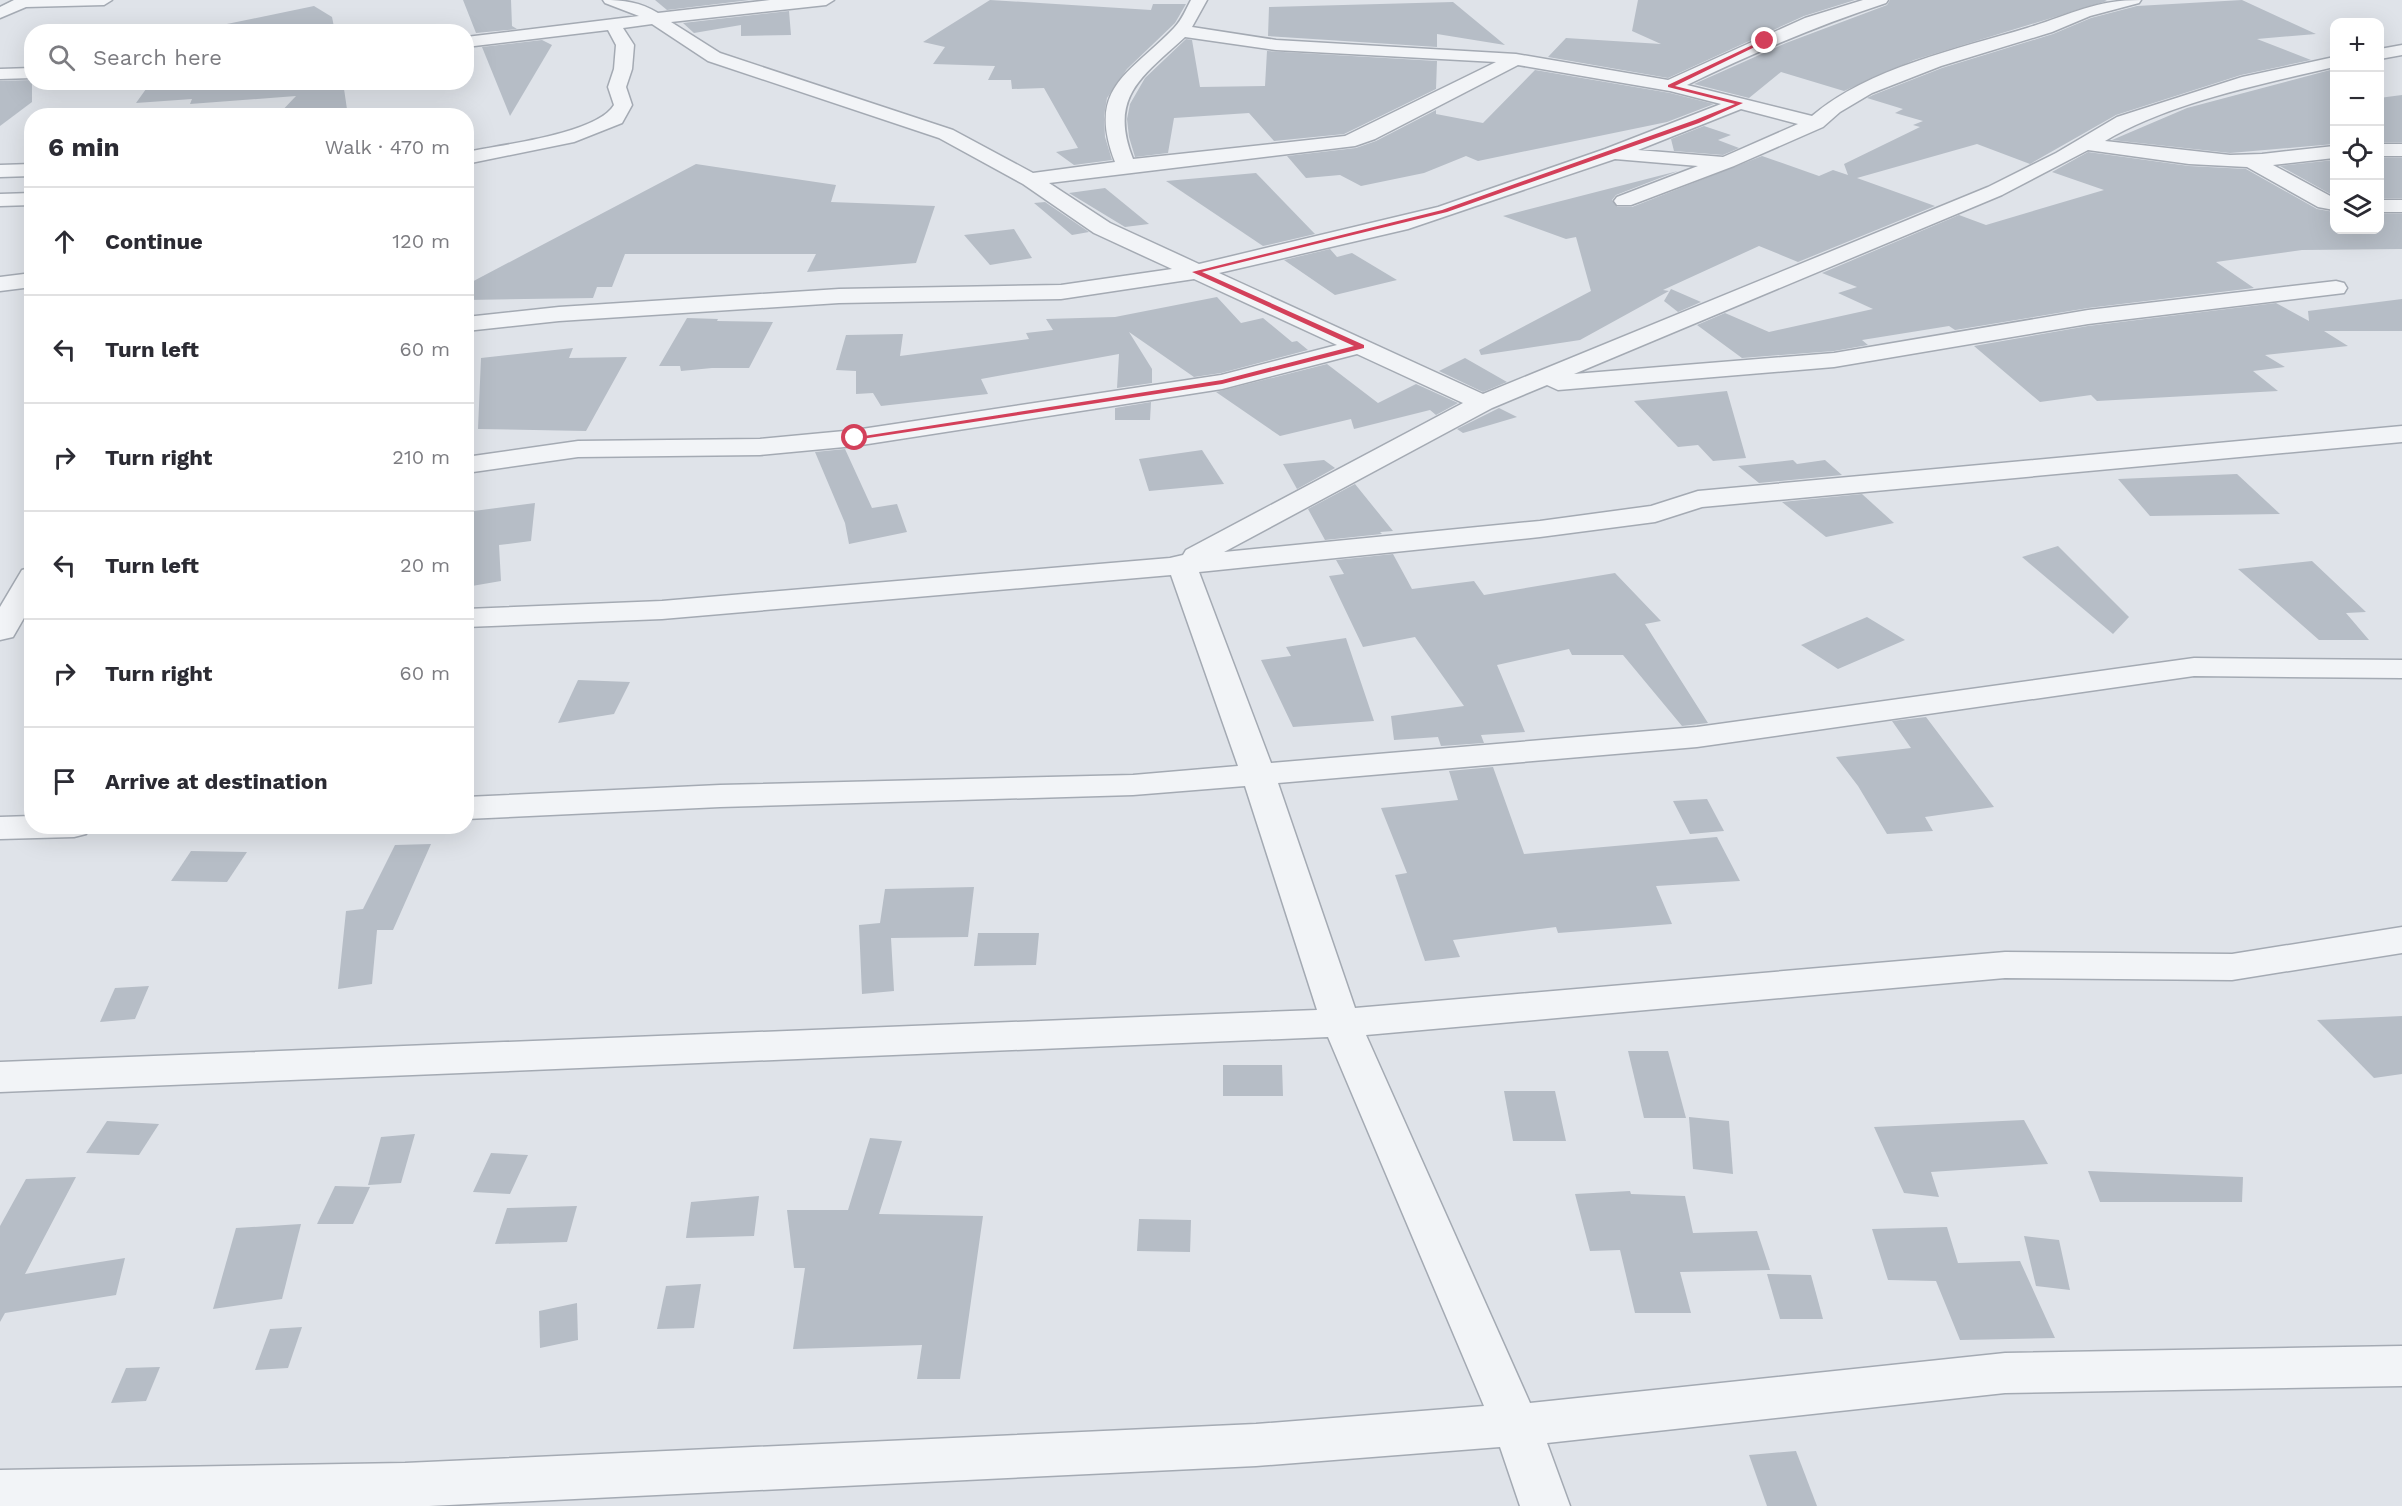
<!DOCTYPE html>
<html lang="en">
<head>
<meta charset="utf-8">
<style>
	:root { --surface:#fff; --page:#f2f2f3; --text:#2b2b33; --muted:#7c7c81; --line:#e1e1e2 }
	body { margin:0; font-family:"Work Sans",sans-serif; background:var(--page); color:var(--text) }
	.controls { position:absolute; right:18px; top:18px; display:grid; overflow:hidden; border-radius:12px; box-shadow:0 6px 24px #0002 }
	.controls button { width:54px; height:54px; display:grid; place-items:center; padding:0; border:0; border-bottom:2px solid var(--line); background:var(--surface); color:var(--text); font:30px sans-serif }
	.stop { position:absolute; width:18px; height:18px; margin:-14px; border:4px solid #d3405a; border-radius:50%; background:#fff }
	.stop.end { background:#d3405a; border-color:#fff; box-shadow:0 2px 6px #0008 }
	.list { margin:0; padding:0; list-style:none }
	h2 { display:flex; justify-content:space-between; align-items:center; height:78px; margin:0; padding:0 24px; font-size:26px }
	h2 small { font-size:20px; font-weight:400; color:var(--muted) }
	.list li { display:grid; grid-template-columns:39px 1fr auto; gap:18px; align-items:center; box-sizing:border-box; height:108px; padding:0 24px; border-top:2px solid var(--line) }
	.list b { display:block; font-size:22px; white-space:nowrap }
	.list em { font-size:20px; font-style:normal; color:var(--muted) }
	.icon { flex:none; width:33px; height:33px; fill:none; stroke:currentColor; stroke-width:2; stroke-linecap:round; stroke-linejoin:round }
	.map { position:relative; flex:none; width:2402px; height:1506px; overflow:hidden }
	.search { position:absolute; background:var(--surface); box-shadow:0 6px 24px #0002; left:24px; top:24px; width:450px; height:66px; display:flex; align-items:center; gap:15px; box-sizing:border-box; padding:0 21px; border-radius:24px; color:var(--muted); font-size:22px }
	.panel { position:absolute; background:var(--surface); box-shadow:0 6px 24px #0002; left:24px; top:108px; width:450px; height:726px; border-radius:24px }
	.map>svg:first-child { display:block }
	.building { fill:#b6bdc6 }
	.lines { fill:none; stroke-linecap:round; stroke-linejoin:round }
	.street-casing { stroke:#a4aab3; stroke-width:3 }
	.street { fill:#f2f4f7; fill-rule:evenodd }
	.route { fill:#d3405a }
</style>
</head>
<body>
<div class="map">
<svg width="2402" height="1506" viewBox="0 0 2402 1506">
	<rect width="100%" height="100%" fill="#dfe3e9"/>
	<g class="building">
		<polygon points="463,0 511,0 512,26 517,29 476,33"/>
		<polygon points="655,0 750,0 667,10"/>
		<polygon points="990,0 1151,10 1153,4 1186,4 1175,23 1127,69 1107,98 1104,116 1105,137 1112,160 1074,165 1056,152 1078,148 1044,88 1012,89 1011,80 988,80 995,66 933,64 945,47 923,42"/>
		<polygon points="1638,0 1855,0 1804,16 1668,78 1548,57 1566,38 1661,44 1632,31"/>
		<polygon points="1890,0 2105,0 2107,1 1914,60 1844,91 1781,72 1749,98 1694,84 1786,43 1887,5"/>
		<polygon points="2242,0 2316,34 2257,39 2311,60 2241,75 2116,115 2030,164 1977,144 1857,178 1935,206 1798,262 1759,246 1663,290 1669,291 1580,340 1481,355 1479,350 1591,291 1576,237 1566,239 1503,216 1678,171 1616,195 1612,200 1617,207 1632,207 1762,156 1819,176 1833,170 1848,175 1844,164 1920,127 1913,125 1923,121 1895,113 1903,109 1867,98 1873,95 1942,68 2053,34 2091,18 2137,6"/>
		<polygon points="1453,2 1505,45 1437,34 1437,47 1268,36 1269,7"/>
		<polygon points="314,6 332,17 335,32 188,32"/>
		<polygon points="789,11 791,35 741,36 741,25 694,33 683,23"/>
		<polygon points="1186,39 1192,40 1200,87 1265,86 1267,51 1437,61 1436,89 1344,134 1274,141 1249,113 1174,118 1168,153 1135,157 1129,137 1127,119 1130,104 1145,78"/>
		<polygon points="542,40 552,45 510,116 482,47"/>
		<polygon points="2334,69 2334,144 2230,153 2112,140 2187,108"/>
		<polygon points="1535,70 1670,93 1714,104 1667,122 1478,161 1466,156 1424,173 1361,186 1340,175 1306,178 1287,156 1356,148 1376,141 1436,110 1436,114 1483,123"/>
		<polygon points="32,80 32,102 0,126 0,81"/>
		<polygon points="151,82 343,82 348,116 277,116 296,96 190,104 192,99 136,103"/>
		<polygon points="2402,95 2402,142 2379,142 2379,98"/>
		<polygon points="1704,126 1731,135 1718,140 1739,148 1723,155 1674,151 1671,139"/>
		<polygon points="2088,152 2189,166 2246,169 2317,209 2334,212 2334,230 2379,230 2379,214 2402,214 2402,249 2302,250 2216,262 2254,288 2088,308 1955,330 1949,326 1862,340 1868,345 1834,351 1742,358 1697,325 1725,313 1769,332 1873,309 1838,293 1857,287 1822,273 1959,215 1986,225 2104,190 2052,172"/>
		<rect x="2379" y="158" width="23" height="40"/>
		<polygon points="2334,160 2334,196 2280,166"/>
		<polygon points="696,164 836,185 831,202 935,206 916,263 807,272 816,254 625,254 612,287 597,287 593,298 466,300 466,285"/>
		<polygon points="1256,173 1315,234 1263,246 1166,181"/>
		<polygon points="1105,188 1149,224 1125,227 1069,193"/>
		<polygon points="1045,202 1089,232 1072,235 1034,203"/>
		<polygon points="1014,229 1032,258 990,265 964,235"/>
		<polygon points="1330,249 1337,257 1352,253 1397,280 1335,295 1284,260"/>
		<polygon points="1671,289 1701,302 1678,312 1664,301"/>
		<polygon points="1217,297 1241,323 1263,318 1292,342 1297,341 1308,350 1221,373 1194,377 1129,332 1152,369 1152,383 1117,388 1119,354 981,379 988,394 881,406 873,393 856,394 856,371 836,370 846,335 903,334 900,356 1029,339 1026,333 1053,330 1046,319 1115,317"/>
		<polygon points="2402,299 2402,331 2324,331 2348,346 2265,355 2285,367 2253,371 2278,391 2097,401 2091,395 2040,402 1974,346 2088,326 2276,303 2309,321 2308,311"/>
		<polygon points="687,318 718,319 717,321 773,322 749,368 712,368 681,371 680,366 659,366"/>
		<polygon points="573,348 569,358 627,357 586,431 478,429 481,358"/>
		<polygon points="1465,358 1507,382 1483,392 1439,371"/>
		<polygon points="1327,364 1378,403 1416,384 1458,403 1436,415 1430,410 1354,429 1351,419 1280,436 1216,392"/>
		<polygon points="1727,391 1746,458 1713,461 1698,445 1678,447 1634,401"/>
		<polygon points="1151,402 1150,420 1115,420 1115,408"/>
		<polygon points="1499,408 1517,417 1463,433 1457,429"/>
		<polygon points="845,449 872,508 897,504 907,532 849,544 845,523 815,452"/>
		<polygon points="1202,450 1224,484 1149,491 1139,459"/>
		<polygon points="1324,460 1335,468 1297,489 1283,464"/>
		<polygon points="1793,460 1797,464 1825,460 1842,475 1759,483 1738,466"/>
		<polygon points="2237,474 2280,514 2150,516 2118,479"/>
		<polygon points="1355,484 1393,531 1380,532 1382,534 1325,540 1308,509"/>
		<polygon points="1862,494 1894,523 1826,537 1782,502"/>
		<polygon points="535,503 531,541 499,545 501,581 466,587 466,512"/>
		<polygon points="2058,546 2129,617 2113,634 2022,557"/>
		<polygon points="1393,554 1412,589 1474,581 1484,595 1615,573 1661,621 1645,624 1708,723 1682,726 1623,655 1572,655 1569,649 1497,665 1525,732 1481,735 1484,743 1441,746 1438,737 1394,740 1391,716 1464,706 1415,637 1363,647 1329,576 1344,574 1336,560"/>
		<polygon points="2312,561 2366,612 2346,613 2369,640 2319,640 2238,569"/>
		<polygon points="1867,617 1905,640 1838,669 1801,645"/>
		<polygon points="1346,638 1374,721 1293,727 1261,660 1291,656 1286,647"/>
		<polygon points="578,680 630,682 614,714 558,723"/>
		<polygon points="1926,717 1994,807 1925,817 1933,831 1887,834 1858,786 1836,757 1911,748 1892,721"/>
		<polygon points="1493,767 1524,854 1717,837 1740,881 1656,886 1672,924 1558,933 1556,927 1453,940 1460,957 1425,961 1395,875 1407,873 1381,808 1458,800 1449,771"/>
		<polygon points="1707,799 1724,831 1690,834 1673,801"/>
		<polygon points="431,844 393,930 377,930 372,984 338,989 346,911 363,909 395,845"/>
		<polygon points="191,851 247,852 227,882 171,881"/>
		<polygon points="974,887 968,937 891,938 894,991 862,994 859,925 880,923 885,889"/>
		<polygon points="978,933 1039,933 1036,965 974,966"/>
		<polygon points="149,986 135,1019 100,1022 115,988"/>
		<polygon points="2402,1016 2402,1074 2374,1078 2317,1020"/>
		<polygon points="1628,1051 1668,1051 1686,1118 1644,1118"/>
		<polygon points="1223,1065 1282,1065 1283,1096 1223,1096"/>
		<polygon points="1504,1091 1555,1091 1566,1141 1513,1141"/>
		<polygon points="1689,1117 1729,1121 1733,1174 1693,1169"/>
		<polygon points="2024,1120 2048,1164 1931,1172 1939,1197 1904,1193 1874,1127"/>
		<polygon points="107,1121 159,1124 139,1155 86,1153"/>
		<polygon points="415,1134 401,1183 368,1185 381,1137"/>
		<polygon points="870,1138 902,1141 879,1214 983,1216 960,1379 917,1379 922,1345 793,1349 805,1268 794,1268 787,1210 848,1210"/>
		<polygon points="491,1153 528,1155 510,1194 473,1192"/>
		<polygon points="2088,1171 2243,1177 2242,1202 2100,1202"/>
		<polygon points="76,1177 25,1274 125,1258 116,1295 5,1313 0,1322 0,1226 26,1179"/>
		<polygon points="335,1186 370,1187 353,1224 317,1224"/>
		<polygon points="1630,1191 1631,1194 1685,1196 1693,1233 1757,1231 1770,1270 1680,1272 1691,1313 1635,1313 1620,1250 1590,1251 1575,1194"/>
		<polygon points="759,1196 754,1236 686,1238 691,1202"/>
		<polygon points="577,1206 567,1242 495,1244 507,1208"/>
		<polygon points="1139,1219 1191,1220 1190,1252 1137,1251"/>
		<polygon points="301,1224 282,1299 213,1309 236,1228"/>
		<polygon points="1947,1227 1958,1263 2020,1261 2055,1338 1960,1340 1936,1281 1888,1280 1872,1229"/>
		<polygon points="2024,1236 2059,1240 2070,1290 2036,1286"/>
		<polygon points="1767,1274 1811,1275 1823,1319 1780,1319"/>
		<polygon points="701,1284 694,1328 657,1329 666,1286"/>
		<polygon points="577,1303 578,1340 540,1348 539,1311"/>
		<polygon points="302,1327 288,1368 255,1370 270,1329"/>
		<polygon points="160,1367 146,1401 111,1403 126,1368"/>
		<polygon points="1796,1451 1817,1506 1767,1506 1749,1455"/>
	</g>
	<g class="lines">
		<g class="street-casing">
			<g id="street">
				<polygon points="14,0 112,0 104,5 26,7 0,18 0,7"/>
				<path d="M603 0C624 0 640 2 658 13L770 0H834L826 5 671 22 720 53 953 130 1033 173 1115 162C1086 87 1130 74 1174 28 1182 20 1186 9 1191 0H1207L1192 27 1276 40 1516 54 1668 80 1805 18 1863 0H1888L1886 3C1816 26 1753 53 1687 85L1812 116C1868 68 1958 49 2027 28 2070 15 2094 0 2141 0L2139 3 2090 16 2052 32 1941 66 1872 93 1840 112 1823 127 1734 166 1631 205H1617L1614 201 1617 197 1698 166 1615 159 1408 229 1219 273 1483 394 1988 187 2056 153 2117 117 2242 77 2334 57V67C2262 84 2168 103 2105 141L2230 155 2262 154 2334 146V158L2273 165 2334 198V210L2318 207 2247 167 2189 164 2088 150 2002 195 1574 374 1834 353 2088 310 2336 281 2344 283 2347 288 2344 293 2088 324 1834 367 1558 390 1547 385 1492 408 1224 552 1540 521 1651 506 1698 491 2402 426V442L1702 507 1655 522 1540 537 1199 572 1271 763 1697 727 2194 658 2402 660V678L2194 676 1697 747 1278 783 1355 1008 2005 952 2232 954 2402 927V953L2232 980 2005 978 1366 1035 1530 1403 2005 1353 2402 1346V1386L2005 1393 1547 1443 1570 1506H1520L1500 1447 1256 1466 429 1506H0V1470L405 1463 1256 1424 1484 1406 1328 1037 0 1092V1062L1317 1010 1245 786 1133 795 720 807 466 819V797L720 785 1133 775 1238 766 1171 575 662 619 466 627V609L662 601 1170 558 1183 555 1186 550 1463 403 1357 354 1222 389 855 446 760 455 578 457 466 473V457L578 441 760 439 855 430 1221 375 1337 345 1194 279 1061 299 839 303 559 321 466 331V317L559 307 839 289 1061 285 1172 269 1094 233 1023 184 939 138 708 61 652 24 623 28 634 45 632 69 626 87 632 105 622 123 574 142 466 164V152C500 145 597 134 614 105L608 87 614 69 616 45 608 30 466 47V37L639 16 605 3ZM1185 37 1276 50 1496 62 1345 136 1133 159C1108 96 1143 76 1185 37ZM1518 65 1670 91 1721 104 1605 149 1438 207 1199 264 1110 223 1049 183 1355 146 1375 139ZM1741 109 1798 124 1723 157 1638 150Z"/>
				<polygon points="2402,45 2402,55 2380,59 2380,49"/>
				<polygon points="32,68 32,78 0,79 0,69"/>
				<rect x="2380" y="144" width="22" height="12"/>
				<polygon points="32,164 32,176 0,177 0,165"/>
				<polygon points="32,193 32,205 0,206 0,194"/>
				<rect x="2380" y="200" width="22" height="12"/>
				<polygon points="32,273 32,287 0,291 0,277"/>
				<polygon points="32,567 32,604 13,637 0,640 0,607 22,570"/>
				<polygon points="32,816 32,826 91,826 86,834 74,837 0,839 0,817"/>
			</g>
		</g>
		<use href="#street" class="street"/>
	</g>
	<polygon class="route" points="1763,40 1767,41 1675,86 1743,103 1699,123 1447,212 1202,272 1364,345 1364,348 1222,384 855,440 851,438 1222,380 1354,346 1192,272 1442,210 1695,120 1735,104 1668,87 1668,85"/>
</svg>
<div class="controls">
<button>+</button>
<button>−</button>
<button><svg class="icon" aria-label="locate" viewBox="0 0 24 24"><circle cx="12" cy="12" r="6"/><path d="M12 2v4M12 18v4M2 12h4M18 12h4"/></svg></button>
<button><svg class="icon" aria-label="layers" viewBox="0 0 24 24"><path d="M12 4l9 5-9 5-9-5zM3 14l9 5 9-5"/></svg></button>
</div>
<div class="stop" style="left:855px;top:438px"></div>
<div class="stop end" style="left:1765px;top:41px"></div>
<div class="search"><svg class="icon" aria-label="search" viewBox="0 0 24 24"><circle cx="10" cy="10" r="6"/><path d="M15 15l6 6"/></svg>Search here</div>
<section class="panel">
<h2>6 min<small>Walk · 470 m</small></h2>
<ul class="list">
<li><svg class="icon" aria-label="ahead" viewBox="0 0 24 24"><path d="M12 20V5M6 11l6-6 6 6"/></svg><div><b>Continue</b></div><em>120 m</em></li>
<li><svg class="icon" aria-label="left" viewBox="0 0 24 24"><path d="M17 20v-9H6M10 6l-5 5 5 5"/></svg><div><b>Turn left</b></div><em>60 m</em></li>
<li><svg class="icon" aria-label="right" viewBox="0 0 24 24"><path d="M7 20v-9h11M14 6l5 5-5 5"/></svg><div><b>Turn right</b></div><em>210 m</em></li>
<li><svg class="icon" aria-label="left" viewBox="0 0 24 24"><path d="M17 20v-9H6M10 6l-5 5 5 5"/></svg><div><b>Turn left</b></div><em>20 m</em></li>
<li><svg class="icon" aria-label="right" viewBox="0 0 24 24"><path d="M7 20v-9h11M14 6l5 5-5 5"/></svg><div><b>Turn right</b></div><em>60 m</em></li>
<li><svg class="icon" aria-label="arrive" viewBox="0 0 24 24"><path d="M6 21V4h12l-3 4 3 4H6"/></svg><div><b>Arrive at destination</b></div></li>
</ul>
</section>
</div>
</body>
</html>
